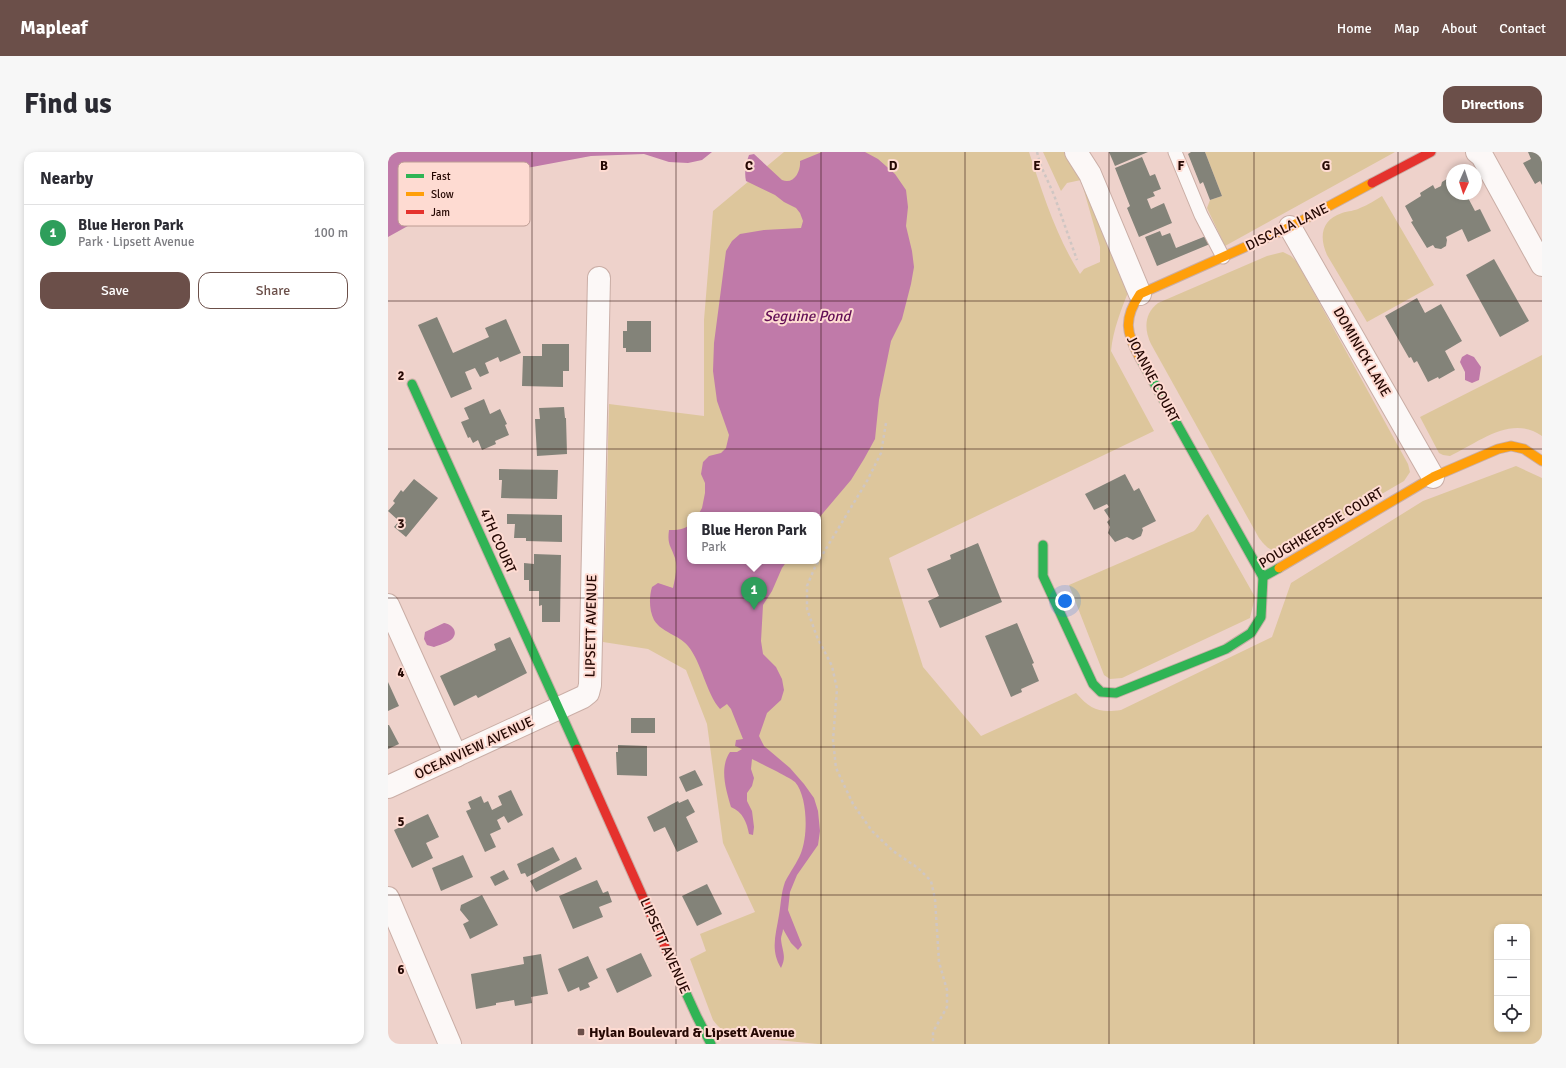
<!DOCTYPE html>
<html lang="en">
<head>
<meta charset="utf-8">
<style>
	:root { --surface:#fff; --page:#f7f7f7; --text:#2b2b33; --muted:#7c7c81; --line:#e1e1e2; --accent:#6b4f49 }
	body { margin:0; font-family:Signika,sans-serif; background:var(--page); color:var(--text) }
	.controls { position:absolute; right:12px; bottom:12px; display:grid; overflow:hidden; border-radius:8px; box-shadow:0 2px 6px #0003 }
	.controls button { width:36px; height:36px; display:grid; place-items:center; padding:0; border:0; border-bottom:1px solid var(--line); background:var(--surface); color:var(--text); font:20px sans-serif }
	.compass { position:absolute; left:1058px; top:12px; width:36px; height:36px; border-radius:50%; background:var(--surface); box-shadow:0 2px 6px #0003; rotate:183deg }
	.you { position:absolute; left:677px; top:449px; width:14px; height:14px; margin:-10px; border:3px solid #fff; border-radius:50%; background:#1a73e8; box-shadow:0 0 0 6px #1a73e833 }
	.badge { display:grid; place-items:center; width:26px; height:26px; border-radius:50%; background:var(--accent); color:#fff; font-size:13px; font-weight:700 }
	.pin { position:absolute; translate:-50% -33px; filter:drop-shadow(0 1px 2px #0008) }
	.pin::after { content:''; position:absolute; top:21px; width:14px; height:12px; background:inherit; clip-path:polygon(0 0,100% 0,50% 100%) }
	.popup { position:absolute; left:299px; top:360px; width:134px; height:52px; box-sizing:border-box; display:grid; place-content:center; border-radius:8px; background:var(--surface); filter:drop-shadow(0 1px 3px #0005); font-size:13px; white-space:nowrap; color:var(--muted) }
	.popup b { font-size:15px; color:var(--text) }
	.popup::after { content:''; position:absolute; left:50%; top:100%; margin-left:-8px; border:8px solid transparent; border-top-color:var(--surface) }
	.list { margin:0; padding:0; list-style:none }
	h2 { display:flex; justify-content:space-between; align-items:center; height:52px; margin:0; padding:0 16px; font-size:17px }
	h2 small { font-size:13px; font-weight:400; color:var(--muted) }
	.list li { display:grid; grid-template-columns:26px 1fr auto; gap:12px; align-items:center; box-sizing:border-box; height:56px; padding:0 16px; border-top:1px solid var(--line) }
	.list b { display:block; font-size:15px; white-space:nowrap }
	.list p { margin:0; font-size:13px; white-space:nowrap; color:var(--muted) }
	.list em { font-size:13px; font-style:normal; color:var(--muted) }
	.actions { display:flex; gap:8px; padding:12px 16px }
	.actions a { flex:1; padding:9px 0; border:1px solid var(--accent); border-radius:12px; text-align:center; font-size:14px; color:var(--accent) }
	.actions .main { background:var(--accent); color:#fff }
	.icon { flex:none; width:22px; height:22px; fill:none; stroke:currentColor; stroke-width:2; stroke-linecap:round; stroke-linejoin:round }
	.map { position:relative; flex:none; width:1154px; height:892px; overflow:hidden; border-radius:12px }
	header { display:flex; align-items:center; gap:24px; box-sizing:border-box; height:56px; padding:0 20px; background:var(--accent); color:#fff }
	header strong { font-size:19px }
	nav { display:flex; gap:22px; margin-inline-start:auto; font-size:14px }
	.intro { display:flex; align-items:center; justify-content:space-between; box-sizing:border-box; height:96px; padding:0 24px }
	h1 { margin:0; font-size:28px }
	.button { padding:10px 18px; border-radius:12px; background:var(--accent); color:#fff; font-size:14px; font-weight:700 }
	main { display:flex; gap:24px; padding:0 24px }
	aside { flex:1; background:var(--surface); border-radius:12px; box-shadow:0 2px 6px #0003 }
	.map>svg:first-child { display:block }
	.green { fill:#ddc69c; fill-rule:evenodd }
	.water { fill:#c07aa9 }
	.building { fill:#838379 }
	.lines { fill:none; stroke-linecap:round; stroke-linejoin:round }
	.lane-casing { stroke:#caaea6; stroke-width:15 }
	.street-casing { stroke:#caaea6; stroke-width:24 }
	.fast-casing { stroke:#caaea6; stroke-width:11 }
	.slow-casing { stroke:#caaea6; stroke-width:11 }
	.jam-casing { stroke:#caaea6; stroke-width:11 }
	.path { stroke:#cfc6c3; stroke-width:2.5; stroke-dasharray:3 3; stroke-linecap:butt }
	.lane { stroke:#fcf8f7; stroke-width:13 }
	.street { stroke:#fcf8f7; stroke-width:22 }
	.fast { stroke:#30b455; stroke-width:9 }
	.slow { stroke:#ff9f0a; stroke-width:9 }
	.jam { stroke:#e5322d; stroke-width:9 }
	.grid { fill:none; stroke:#250803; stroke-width:1; stroke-opacity:0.55 }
	.poi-dot { fill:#6b4f49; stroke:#fedbd2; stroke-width:1.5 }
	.labels { text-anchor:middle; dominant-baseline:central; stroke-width:4; stroke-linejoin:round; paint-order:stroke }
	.street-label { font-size:14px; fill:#250803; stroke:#fedbd2 }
	.poi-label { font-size:14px; font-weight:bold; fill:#250803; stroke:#fedbd2; text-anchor:start }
	.water-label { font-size:15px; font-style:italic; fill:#630f56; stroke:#fedbd2 }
	.key { fill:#fedbd2; stroke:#bd9c94; stroke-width:1 }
	.key-label { font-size:11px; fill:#250803 }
	.grid-label { font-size:13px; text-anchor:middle; font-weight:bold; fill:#250803; stroke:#fedbd2; stroke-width:4; stroke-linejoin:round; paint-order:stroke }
</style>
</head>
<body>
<header>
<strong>Mapleaf</strong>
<nav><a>Home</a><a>Map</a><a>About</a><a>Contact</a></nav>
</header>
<div class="intro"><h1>Find us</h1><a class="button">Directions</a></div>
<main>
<aside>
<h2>Nearby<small></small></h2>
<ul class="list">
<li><span class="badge" style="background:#2e9e5b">1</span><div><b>Blue Heron Park</b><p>Park · Lipsett Avenue</p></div><em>100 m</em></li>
</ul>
<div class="actions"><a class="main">Save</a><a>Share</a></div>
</aside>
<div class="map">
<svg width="1154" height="892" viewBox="0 0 1154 892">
	<rect width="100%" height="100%" fill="#eed2cb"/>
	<g class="green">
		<path d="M396 0H641C655 42 668 84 692 122L696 117 712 110V95L693 28 679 31 673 39 655 0H683L741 138C733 158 725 178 723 199L766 279 501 406 535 515 593 584 688 541C703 558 711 561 733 558L884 485 903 431 1035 349 1128 314 1154 326V892H430L348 884C338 880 331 877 325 868L302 807 318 799 312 782 367 760 335 691 319 572 298 518 260 497 215 490 221 252 316 264V168L325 59ZM302 363H430V409H302ZM1109 775H1139V877H1109Z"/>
		<polygon points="817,0 1007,0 837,94 819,56 822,48 834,44"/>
		<path d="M994 44 1046 133 979 170 939 103C931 85 933 68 954 61 960 59 967 59 972 56 980 53 987 48 994 44Z"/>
		<path d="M895 100 903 104 909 110 1020 312 1022 320 1016 329 901 396C885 401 881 399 871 386L763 192C756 177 756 162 770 151L879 104Z"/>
		<path d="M1154 203V284C1123 262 1090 291 1062 304L1055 303 1051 301 1032 265Z"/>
		<path d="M820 362 867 445 862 466 734 526 722 527 716 523 681 433 806 379C812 374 813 366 820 362Z"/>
	</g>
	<g class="water">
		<polygon points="0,0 324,0 314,8 300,11 281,10 256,2 203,4 117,20 0,85"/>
		<path d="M434 0H477L490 7 507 22 518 38 520 55 518 74 524 99 526 115 523 132 514 167 503 189 491 248 487 287 476 307 463 328 430 367V363H310L314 356 317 341V331L313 322 315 310 321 304 333 301 338 296 341 283 329 249 325 219 326 191 338 99 344 89 352 82 376 78 413 76 415 69 412 61 408 56 396 50 387 43 358 29C356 20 358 11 361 3L366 2 394 28C406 33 413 19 412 9Z"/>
		<polygon points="1079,202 1086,205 1093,215 1091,228 1084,231 1077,228 1077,220 1072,210 1074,205"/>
		<path d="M302 372V409H399L394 416 384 439 375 453 373 489 375 502 388 515 394 527 396 538 393 548 379 561 371 584 376 594 402 616 416 632 426 646 430 659 432 679 430 693 409 723 402 740 400 758 414 793 410 798 403 791 395 777C395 780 393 784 393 787 394 799 399 804 393 816 382 798 388 782 391 763 393 752 393 741 397 730 402 720 409 711 413 701 420 684 420 645 407 630 403 626 372 611 364 607L363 617 366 626 364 634 359 641V649L364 659 366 675 365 683 361 682C359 671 355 660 343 655 338 638 331 616 342 600H349L354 597 347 594 348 588 355 587 343 557 339 552 332 557C318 541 314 511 300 494 290 482 274 481 266 468 261 458 261 445 264 435L270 431 285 436C287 426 290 416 287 406 283 394 279 393 281 378 288 378 297 378 302 372Z"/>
		<path d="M56 471C64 472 71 480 64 487 59 491 51 493 46 495L39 493 36 487 37 480Z"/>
	</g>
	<g class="building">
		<polygon points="721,0 760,0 727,14"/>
		<polygon points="803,0 817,0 834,44 822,48 815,30 812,32 800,2"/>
		<polygon points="1140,0 1154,0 1154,33 1152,29 1147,32 1135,11 1143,7"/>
		<polygon points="754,5 762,24 767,22 773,37 765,40 767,44 759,47 763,57 776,51 784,71 751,85 739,56 742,54 727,16"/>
		<polygon points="1062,25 1064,25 1064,42 1078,42 1087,59 1092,57 1103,79 1080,90 1074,77 1058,85 1059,88 1058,94 1053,97 1047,96 1045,93 1039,96 1023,70 1025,69 1017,54 1033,44 1032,41 1045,33 1047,37 1053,34 1054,30"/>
		<polygon points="772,79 774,84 782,81 788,96 818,84 822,92 769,114 757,85"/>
		<polygon points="1106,107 1141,169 1112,185 1078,123"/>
		<polygon points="1029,146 1037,161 1053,152 1074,189 1057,199 1067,218 1051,227 1050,225 1040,230 1029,209 1026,211 1023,205 1021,206 997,164"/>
		<polygon points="49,165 65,201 101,185 97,176 118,167 133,201 112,210 110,205 97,211 101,221 92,225 87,216 77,220 84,237 63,246 30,173"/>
		<polygon points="239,169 263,169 263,200 238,200 238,196 235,196 235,179 239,179"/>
		<polygon points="154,192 181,192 181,219 175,219 175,235 134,234 135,204 154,204"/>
		<polygon points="96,247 102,262 112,257 119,272 117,273 121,283 107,289 108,292 94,298 90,288 85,291 82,285 80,286 73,270 81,267 76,256"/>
		<polygon points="176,255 177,266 178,266 179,302 149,304 147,267 152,267 151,256"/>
		<polygon points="111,317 170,318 169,347 113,346 114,328 111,328"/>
		<polygon points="737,322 746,339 751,336 768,369 754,376 755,378 753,384 745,388 739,385 727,390 720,381 722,375 719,370 722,367 716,358 721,355 719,352 706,358 697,342"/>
		<polygon points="26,327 50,346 18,385 6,375 11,369 0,359 7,351 5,349 13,338 15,340"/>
		<polygon points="119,362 174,363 174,390 138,389 138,386 126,386 127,372 119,372"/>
		<polygon points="590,391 614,450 552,476 540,449 551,444 539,417 563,407 562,403"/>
		<polygon points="146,402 173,403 172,470 154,470 154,453 151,454 151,439 141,439 141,428 136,428 136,411 146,412"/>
		<polygon points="629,471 646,511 644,512 651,529 633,537 634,540 623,545 597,484"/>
		<polygon points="122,485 139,521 90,546 88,543 66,554 52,524 108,498 106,492"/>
		<polygon points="0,530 11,554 0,559"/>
		<rect x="243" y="566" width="24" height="15"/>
		<polygon points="0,573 1,573 11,592 0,597"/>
		<polygon points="230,593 259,594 259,624 229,623 228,600 230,600"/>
		<polygon points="307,618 315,633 298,640 291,625"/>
		<polygon points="123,638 135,663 120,671 116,664 109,668 113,677 102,682 108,695 97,700 78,659 83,657 80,650 93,644 96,651 100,649 104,658 114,653 110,644"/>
		<polygon points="300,647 307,660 298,665 310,690 289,700 277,675 266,680 259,665 290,649 291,651"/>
		<polygon points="40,662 51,685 38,691 45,706 24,716 6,678"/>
		<polygon points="165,695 172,708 139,725 137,721 133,722 129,712"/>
		<polygon points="75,703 85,725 53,739 44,716"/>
		<polygon points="188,705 194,717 148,740 142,729"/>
		<polygon points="116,718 121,727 107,734 102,725"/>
		<polygon points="209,728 215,741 220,739 224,750 211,755 215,765 185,777 171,744"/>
		<polygon points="319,732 334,762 309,774 294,744"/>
		<polygon points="94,743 110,773 82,787 75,772 81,769 72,758 73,753"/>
		<polygon points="253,801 264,824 229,841 218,817"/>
		<polygon points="153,802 160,842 143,845 144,851 127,854 126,848 108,851 108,853 88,857 83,822 136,812 135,805"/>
		<polygon points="200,804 210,826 200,831 202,835 192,839 191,835 180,840 170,817"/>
	</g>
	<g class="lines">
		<g class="lane-casing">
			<polyline id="lane" points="787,0 813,63 835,105"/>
		</g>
		<g class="street-casing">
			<g id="street">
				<polyline points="688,0 702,22 752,142"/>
				<polyline points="1089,0 1094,4 1154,113"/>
				<polyline points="902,75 1045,325"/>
				<polyline points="0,453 68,604"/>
				<polyline points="0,635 195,545 200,541 202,533 211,126"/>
				<polyline points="0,746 62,892"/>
			</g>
		</g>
		<g class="fast-casing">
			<g id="fast">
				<polyline points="752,206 875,425"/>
				<polyline points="24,232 189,597"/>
				<polyline points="655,393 655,424 705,532 713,540 728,541 838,497 863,481 873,465 875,425 891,416"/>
				<polyline points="282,806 309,865 323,892"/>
			</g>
		</g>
		<g class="slow-casing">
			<g id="slow">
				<path d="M752 206C738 181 735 167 752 142L902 75 984 31"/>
				<polyline points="891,416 1045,325 1110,297 1123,294 1136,297 1154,309"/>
			</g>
		</g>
		<g class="jam-casing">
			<g id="jam">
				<polyline points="984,31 1043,0"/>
				<polyline points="189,597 282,806"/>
			</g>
		</g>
		<g class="path">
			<polyline points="649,0 653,14 666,43 689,108"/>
			<polyline points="498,271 493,301 479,329 427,415 419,434 419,457 429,485 444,514 449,537 445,588 448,616 465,652 484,679 505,699 530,716 543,729 547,747 551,810 559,838 559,855 545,880 545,892"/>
		</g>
		<use href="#lane" class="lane"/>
		<use href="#street" class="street"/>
		<use href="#fast" class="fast"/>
		<use href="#slow" class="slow"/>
		<use href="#jam" class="jam"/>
	</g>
	<path class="grid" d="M144 0V892M288 0V892M433 0V892M577 0V892M721 0V892M866 0V892M1010 0V892M0 149H1154M0 297H1154M0 446H1154M0 595H1154M0 743H1154"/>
	<rect class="poi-dot" x="189" y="876" width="8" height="8" rx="2"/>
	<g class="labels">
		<g class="street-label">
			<text transform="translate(899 75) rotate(-26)">DISCALA LANE</text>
			<text transform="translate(974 200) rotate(60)">DOMINICK LANE</text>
			<text transform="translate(765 227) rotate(62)">JOANNE COURT</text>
			<text transform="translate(933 376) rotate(-31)">POUGHKEEPSIE COURT</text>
			<text transform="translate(110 389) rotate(66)">4TH COURT</text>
			<text transform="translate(203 474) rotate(-89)">LIPSETT AVENUE</text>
			<text transform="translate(86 596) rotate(-25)">OCEANVIEW AVENUE</text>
			<text transform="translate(277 794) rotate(66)">LIPSETT AVENUE</text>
		</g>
		<g class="poi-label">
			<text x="201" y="880">Hylan Boulevard &amp; Lipsett Avenue</text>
		</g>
		<g class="water-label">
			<text x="419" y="164">Seguine Pond</text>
		</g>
	</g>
	<rect x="10" y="10" width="132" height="64" rx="6" class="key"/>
	<rect x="18" y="22" width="18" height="4" fill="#30b455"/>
	<rect x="18" y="40" width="18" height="4" fill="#ff9f0a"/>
	<rect x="18" y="58" width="18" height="4" fill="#e5322d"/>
	<g class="key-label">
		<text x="43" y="28">Fast</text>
		<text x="43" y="46">Slow</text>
		<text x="43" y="64">Jam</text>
	</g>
	<g class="grid-label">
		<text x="216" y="18">B</text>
		<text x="361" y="18">C</text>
		<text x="505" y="18">D</text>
		<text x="649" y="18">E</text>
		<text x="793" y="18">F</text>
		<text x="938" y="18">G</text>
		<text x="13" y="228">2</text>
		<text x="13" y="376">3</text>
		<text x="13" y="525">4</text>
		<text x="13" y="674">5</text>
		<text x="13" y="822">6</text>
	</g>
</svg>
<div class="controls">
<button>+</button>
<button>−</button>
<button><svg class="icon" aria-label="locate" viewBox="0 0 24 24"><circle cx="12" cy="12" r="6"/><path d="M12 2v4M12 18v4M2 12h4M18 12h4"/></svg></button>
</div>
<svg class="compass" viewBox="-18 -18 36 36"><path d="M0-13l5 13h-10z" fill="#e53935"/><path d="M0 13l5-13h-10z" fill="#7c7c81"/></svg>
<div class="you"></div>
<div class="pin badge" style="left:366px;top:458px;background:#2e9e5b">1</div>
<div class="popup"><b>Blue Heron Park</b>Park</div>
</div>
</main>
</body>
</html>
